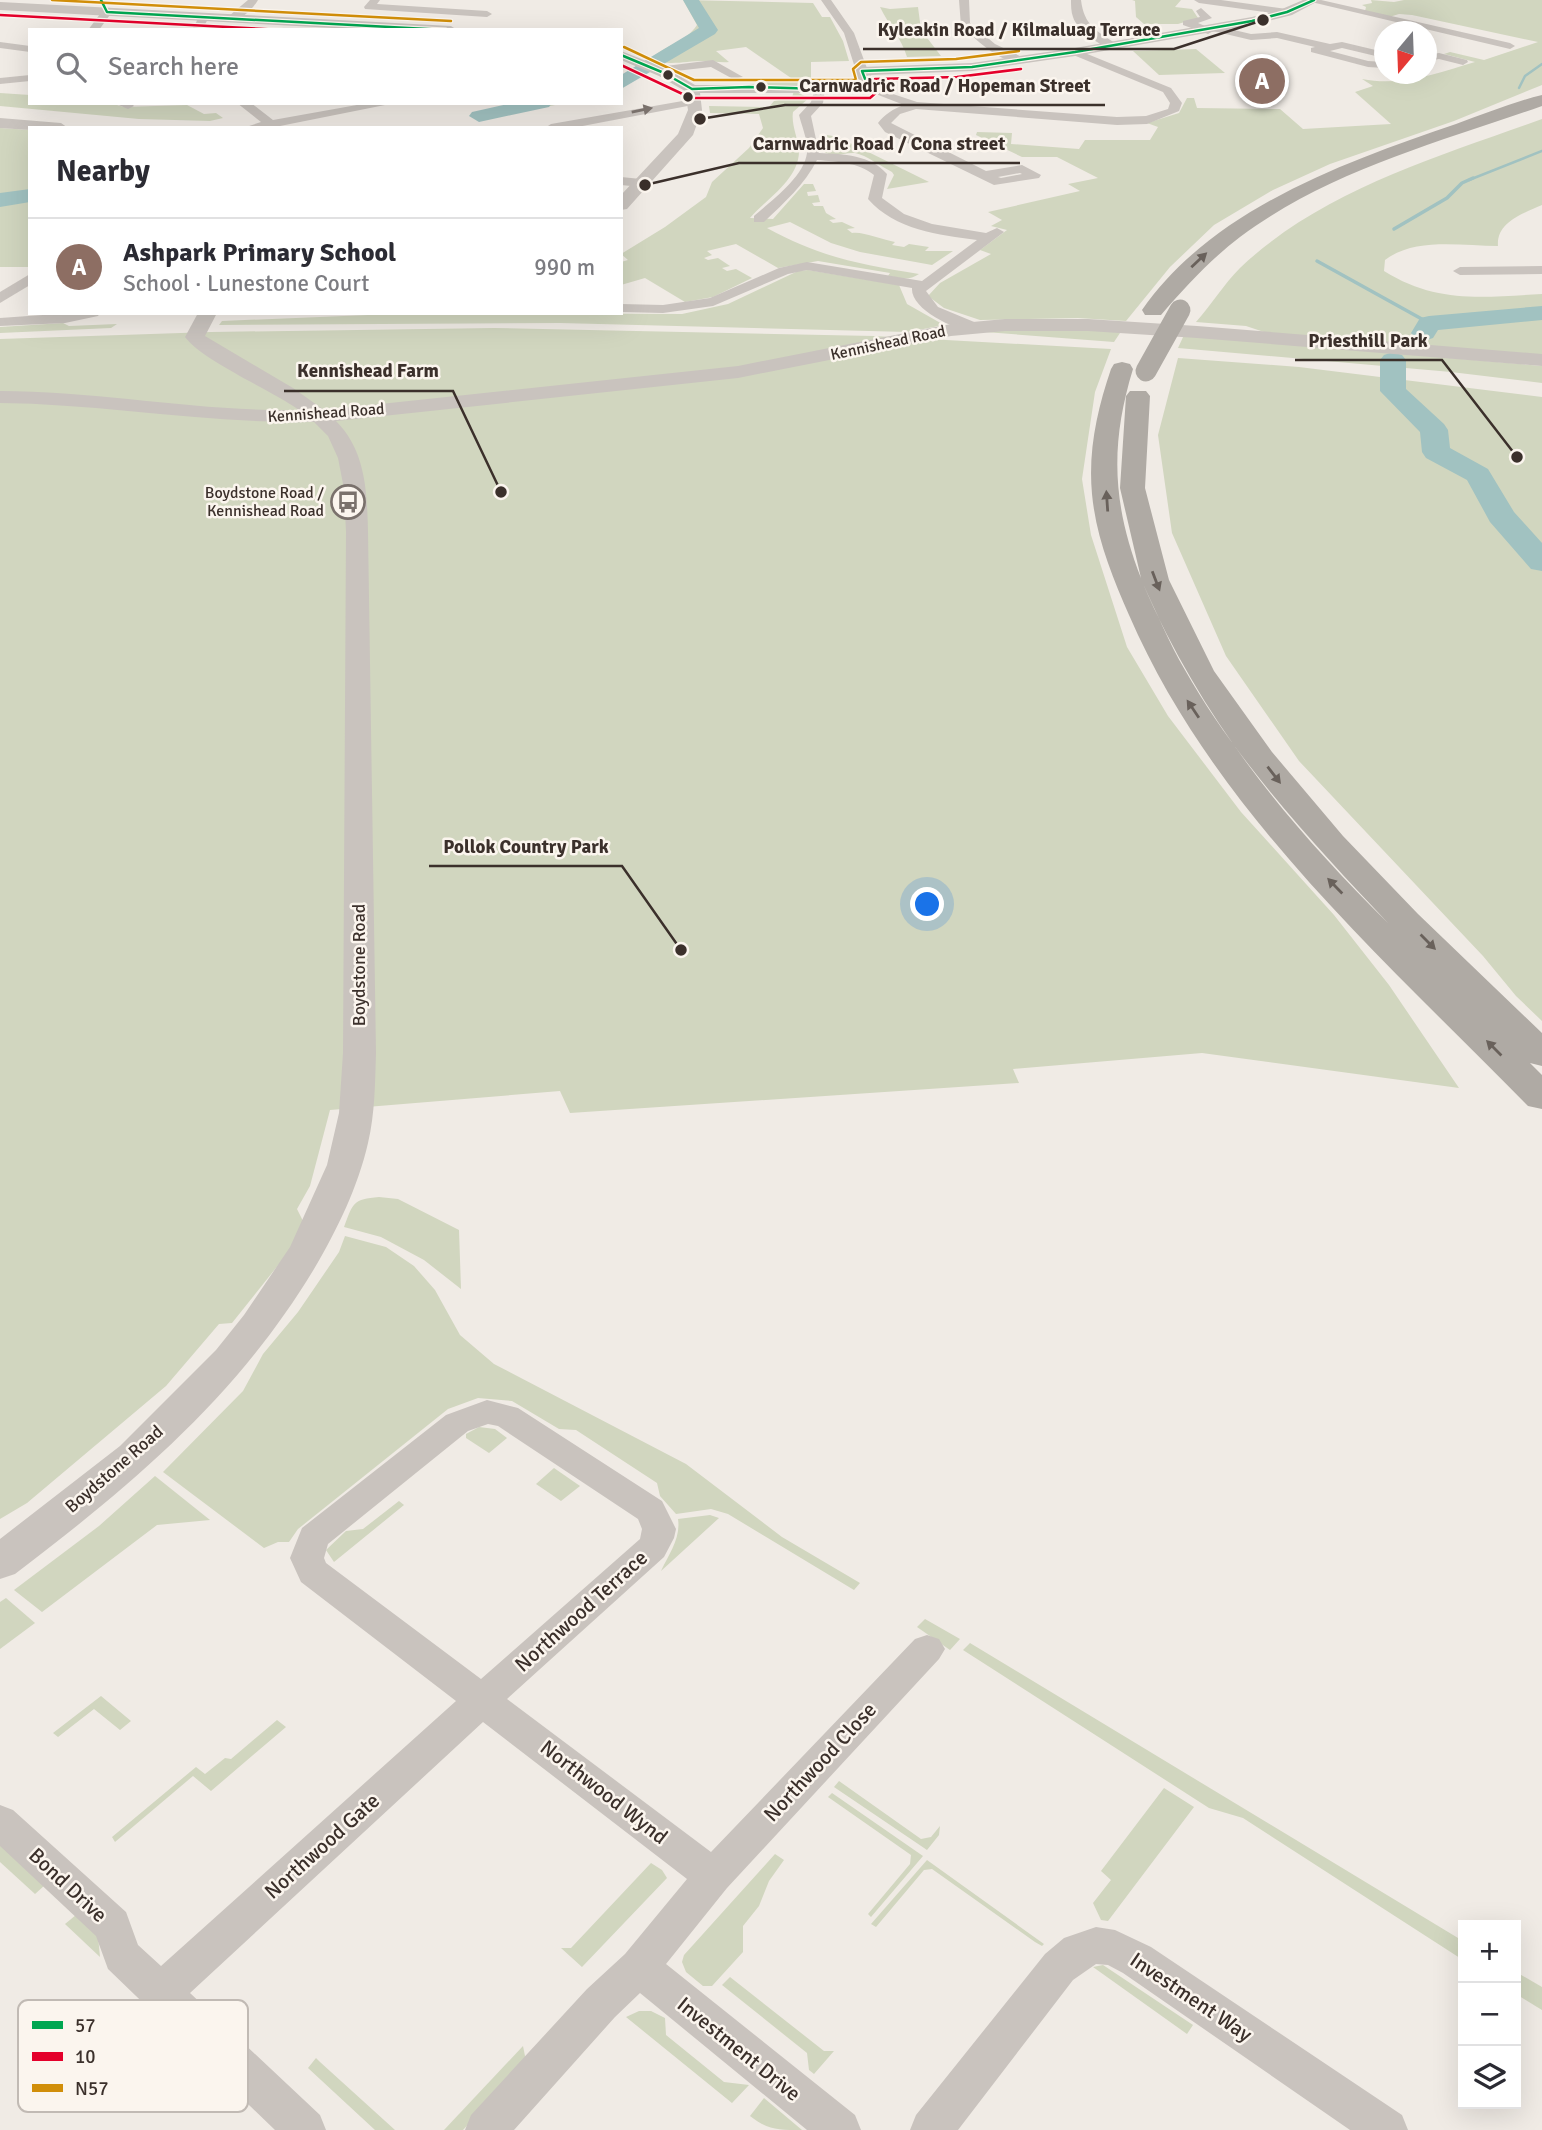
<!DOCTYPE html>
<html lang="en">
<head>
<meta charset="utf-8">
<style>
	:root { --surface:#fff; --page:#f7f7f7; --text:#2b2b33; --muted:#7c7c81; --line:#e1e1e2; --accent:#7a716c }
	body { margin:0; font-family:Signika,sans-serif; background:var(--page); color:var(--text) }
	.controls { position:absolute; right:21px; bottom:21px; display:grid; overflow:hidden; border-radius:0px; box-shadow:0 7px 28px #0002 }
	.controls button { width:63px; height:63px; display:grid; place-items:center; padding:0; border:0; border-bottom:2px solid var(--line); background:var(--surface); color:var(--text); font:35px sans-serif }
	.compass { position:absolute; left:1374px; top:21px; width:63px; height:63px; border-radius:50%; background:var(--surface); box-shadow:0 7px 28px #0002; rotate:199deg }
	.you { position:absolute; left:928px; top:905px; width:24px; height:24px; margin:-18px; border:5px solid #fff; border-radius:50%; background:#1a73e8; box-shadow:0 0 0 10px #1a73e833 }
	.badge { display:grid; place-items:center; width:46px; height:46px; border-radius:50%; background:var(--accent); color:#fff; font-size:23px; font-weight:700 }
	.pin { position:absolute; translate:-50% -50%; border:4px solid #fff; box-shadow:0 2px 7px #0006 }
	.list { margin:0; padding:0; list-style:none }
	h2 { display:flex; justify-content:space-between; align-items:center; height:91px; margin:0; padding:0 28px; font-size:30px }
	h2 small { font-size:23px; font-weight:400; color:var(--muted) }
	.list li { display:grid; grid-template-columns:46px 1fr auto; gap:21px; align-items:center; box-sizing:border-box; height:98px; padding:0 28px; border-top:2px solid var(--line) }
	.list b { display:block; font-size:26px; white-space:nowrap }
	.list p { margin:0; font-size:23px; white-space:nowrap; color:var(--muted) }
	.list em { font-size:23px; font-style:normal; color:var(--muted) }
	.icon { flex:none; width:38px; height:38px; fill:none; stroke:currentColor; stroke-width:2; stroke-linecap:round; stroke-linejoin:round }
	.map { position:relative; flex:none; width:1542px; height:2130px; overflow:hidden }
	.search { position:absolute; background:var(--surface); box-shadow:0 7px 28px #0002; left:28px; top:28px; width:595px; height:77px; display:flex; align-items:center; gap:18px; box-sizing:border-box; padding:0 24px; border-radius:0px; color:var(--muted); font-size:26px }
	.panel { position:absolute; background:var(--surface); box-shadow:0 7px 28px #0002; left:28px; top:126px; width:595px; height:189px; border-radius:0px }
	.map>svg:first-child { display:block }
	.green { fill:#d1d6bf }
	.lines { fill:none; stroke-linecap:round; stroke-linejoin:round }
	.stream-far1 { stroke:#a1c2c1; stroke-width:2.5 }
	.stream { stroke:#a1c2c1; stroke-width:3.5 }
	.river { fill:#a1c2c1; fill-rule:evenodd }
	.minor { fill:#c9c3be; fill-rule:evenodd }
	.tertiary { fill:#c9c3be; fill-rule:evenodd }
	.motorway { fill:#afaaa4; fill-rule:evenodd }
	.motorway-bridge { stroke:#afaaa4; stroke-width:21 }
	.bus-1-casing { stroke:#fbf5ee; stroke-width:5 }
	.bus-2-casing { stroke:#fbf5ee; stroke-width:5 }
	.bus-3-casing { stroke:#fbf5ee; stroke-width:5 }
	.bus-1 { stroke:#00a651; stroke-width:2.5 }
	.bus-2 { stroke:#e4002b; stroke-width:2.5 }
	.bus-3 { stroke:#d18e09; stroke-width:2.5 }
	.oneway { fill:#7b726d }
	.oneway2 { fill:#69615b }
	.bus-dot { fill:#3b302b; stroke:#fbf5ee; stroke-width:2.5 }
	.labels { text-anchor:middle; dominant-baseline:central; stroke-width:5; stroke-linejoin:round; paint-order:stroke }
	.far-street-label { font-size:16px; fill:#3b302b; stroke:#fbf5ee }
	.far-poi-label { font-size:16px; fill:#3b302b; stroke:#fbf5ee; text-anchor:end }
	.street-label { font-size:18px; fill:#3b302b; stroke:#fbf5ee }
	.near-street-label { font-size:21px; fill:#3b302b; stroke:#fbf5ee }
	.key { fill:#fbf5ee; stroke:#c1bab4; stroke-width:2 }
	.key-label { font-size:19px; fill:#3b302b }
	.leader { fill:none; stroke:#3b302b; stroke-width:2.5 }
	.callout-dot { fill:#3b302b; stroke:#fbf5ee; stroke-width:2.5 }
	.callout-label { font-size:19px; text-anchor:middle; font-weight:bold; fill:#3b302b; stroke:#fbf5ee; stroke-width:5; stroke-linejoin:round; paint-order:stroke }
</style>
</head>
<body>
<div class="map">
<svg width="1542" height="2130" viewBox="0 0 1542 2130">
	<rect width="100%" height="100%" fill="#f0ebe5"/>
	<g class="green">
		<path d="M683 0 813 3 822 17H830L843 41 849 61 811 62V87L748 85 791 78 746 47 716 51 729 62C721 63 714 61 706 61 682 61 674 66 649 60 665 45 685 43 697 25Z"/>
		<polygon points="1132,0 1181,0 1175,7 1192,9 1198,18 1178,24 1144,24 1136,17 1135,1"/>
		<path d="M1371 0 1394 2 1404 0H1542V85L1454 121 1330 164 1273 190 1214 225 1170 267 1126 321 1078 318 980 320 944 308 928 296 940 283 991 254 980 250 1007 230 991 226 1002 220 988 212 1080 191 1068 184 1098 178 1057 157H1022L976 135 977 132 1012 133 1011 144 1079 149 1085 140H1150L1158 127 1147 123 1179 113 1187 98H1194L1197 108 1280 109 1303 129 1391 124 1355 92 1373 86 1362 79C1401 87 1438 73 1475 62L1444 54 1450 52 1484 60 1538 42 1412 15 1399 14 1386 18 1365 11 1366 7 1362 5 1372 3Z"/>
		<path d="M880 7 890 9 918 7 921 30 941 56 907 57C902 39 888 24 880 7Z"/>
		<polygon points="1196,49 1225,73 1159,75 1133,51"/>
		<path d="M794 91 809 98 793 112C791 125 798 138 799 151 799 180 766 199 750 218L773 219 804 184H813L816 191 807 192 808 196 818 195 820 202 812 203 814 206H823L826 213 836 219 829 220 833 223 842 222 855 228 847 229 852 233C862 231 883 240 895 242L892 245 904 247 909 244 929 247 925 251H953L932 265 860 252 831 243 790 222 767 228C822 258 859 264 919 274 909 281 900 278 888 276L890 273 818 261 778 268 736 244 707 251 712 255 704 258 708 260 718 258 730 266 722 268 727 271 736 269 752 278 713 297 685 302 645 278 621 285V262L628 260 621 254 665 227 706 197 712 182 749 148 763 128 759 114 710 113 709 106 769 107 774 101 792 97Z"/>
		<polygon points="0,93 30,95 30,103 110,103 124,107 187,105 204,114 216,113 223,118 210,121 139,119 0,106"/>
		<polygon points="524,103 565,103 486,119 475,114"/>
		<path d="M1542 119V205C1524 213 1496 222 1498 246 1461 246 1415 237 1385 260L1384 271C1437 304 1482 297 1542 294V355L1267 333 1246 326 1196 322C1211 305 1224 284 1240 268 1322 190 1438 157 1542 119Z"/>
		<polygon points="0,128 30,130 30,267 0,267"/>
		<path d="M827 135 838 137 929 182 887 189 894 175 892 172C882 167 866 155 855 153 843 152 835 159 822 151L821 141H824Z"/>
		<polygon points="808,270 899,285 907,304 944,325 908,332 560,323 219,325 222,321 416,313 682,314 728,304 798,271"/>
		<polygon points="63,323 69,326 117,324 111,328 0,333 0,327"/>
		<polygon points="1016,327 1122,330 1114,342 972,331"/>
		<polygon points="494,328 874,336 1111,349 1095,392 1082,479 1091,535 1127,647 1168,716 1241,812 1334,915 1389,985 1459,1088 1202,1053 1013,1069 1019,1083 570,1113 560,1091 330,1110 310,1186 297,1209 307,1229 232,1323 219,1324 166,1386 27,1503 0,1519 0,339 211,332"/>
		<polygon points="1184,335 1542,366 1542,383 1451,372 1178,348"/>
		<polygon points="1178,358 1299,367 1542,397 1542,1021 1516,996 1483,956 1299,761 1226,656 1172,533 1158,435"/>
		<path d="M379 1197 398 1199 459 1230 461 1289 424 1260 381 1237 344 1227C353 1203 353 1199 379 1197Z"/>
		<polygon points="345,1236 386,1247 414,1266 435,1290 460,1335 494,1364 686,1464 782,1537 860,1583 854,1590 728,1514 711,1509 676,1514 660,1496 657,1483 576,1430 559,1429 512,1401 478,1398 448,1409 298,1529 289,1542 278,1542 264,1548 163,1472 243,1391 263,1354 298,1312 339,1252"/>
		<polygon points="479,1427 495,1429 507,1438 489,1453 466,1438 466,1434"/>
		<polygon points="554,1468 580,1486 561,1501 536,1484"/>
		<polygon points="155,1476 210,1520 157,1525 42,1612 14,1590 99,1526"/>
		<polygon points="399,1501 404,1505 334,1562 326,1550 346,1531 363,1529"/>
		<path d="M710 1515 719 1518 661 1571C669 1554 681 1538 678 1519Z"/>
		<polygon points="6,1598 35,1623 0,1649 0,1602"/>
		<polygon points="925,1619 960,1639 950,1650 917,1627"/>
		<polygon points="970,1643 1463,1941 1463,1960 1243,1818 1209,1808 963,1650"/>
		<polygon points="101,1696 131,1721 120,1730 94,1709 58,1737 53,1733"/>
		<polygon points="277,1720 286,1727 211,1791 193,1776 115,1842 112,1837 196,1767 205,1774 225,1758 231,1759"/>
		<polygon points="839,1781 921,1839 931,1837 940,1826 939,1835 927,1850 834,1787"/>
		<polygon points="1164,1788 1194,1807 1108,1921 1101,1920 1093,1903 1111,1880 1101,1871"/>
		<polygon points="832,1793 923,1856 871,1917 868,1914 910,1864 911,1855 828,1797"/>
		<polygon points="0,1844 45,1885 35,1894 0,1862"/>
		<polygon points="775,1854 784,1860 769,1881 759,1906 743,1926 743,1952 712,1986 703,1986 686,1972 682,1962 684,1955"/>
		<polygon points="927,1860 1044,1944 1042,1946 1035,1942 932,1869 924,1870 876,1927 871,1924"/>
		<polygon points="651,1863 662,1870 667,1878 582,1967 561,1948 571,1948"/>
		<polygon points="76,1915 98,1936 100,1957 65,1924"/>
		<polygon points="1103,1965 1193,2025 1187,2034 1093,1967"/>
		<polygon points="1516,1972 1542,1987 1542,2010 1516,1994"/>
		<polygon points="730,1977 824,2051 834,2051 814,2074 809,2070 807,2053 722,1985"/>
		<polygon points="639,2011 651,2011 665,2018 666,2035 724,2082 749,2085 732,2103 626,2017"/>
		<polygon points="523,2046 526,2061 463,2130 444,2130"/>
		<polygon points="316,2058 320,2062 395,2130 375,2130 308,2068"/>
		<path d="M764 2098 802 2130C778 2130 768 2130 750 2116Z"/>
	</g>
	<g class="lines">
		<g class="stream-far1">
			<polyline points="1519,88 1525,76 1542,64"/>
			<polyline points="1469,180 1542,151"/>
		</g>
		<g class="stream">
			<polyline points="1394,229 1447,198 1462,183 1473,178"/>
			<polyline points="1317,261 1429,323"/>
		</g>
		<g class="river">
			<polygon points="683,0 699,0 718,30 715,34 621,89 621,75 699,28"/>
			<polygon points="512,103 552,103 549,107 479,122 469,116 472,112"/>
			<polygon points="30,189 30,202 0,207 0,193"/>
			<polygon points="1542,306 1542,320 1438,330 1433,338 1424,341 1415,338 1411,333 1420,318 1429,316"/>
			<polygon points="1393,352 1402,355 1406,360 1406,389 1444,424 1448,430 1450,448 1488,469 1514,512 1542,543 1542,571 1531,569 1490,522 1467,480 1426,458 1422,452 1420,432 1380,391 1380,360 1384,355"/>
		</g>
		<g class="minor">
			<path d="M248 0H258C252 10 241 21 229 20V16Z"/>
			<polygon points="370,0 380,0 377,4 487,11 492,14 487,17 365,9 364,7"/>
			<polygon points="821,0 831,0 854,33 868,71 866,73 856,71 844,33"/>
			<path d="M959 0H969L970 23 995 44 1024 58V62C1001 65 977 40 961 26Z"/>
			<path d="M1071 0H1081C1084 25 1096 31 1117 44V48C1103 50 1077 30 1073 17 1071 12 1071 5 1071 0Z"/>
			<polygon points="1194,0 1221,0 1287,9 1292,12 1287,15 1199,3"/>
			<polygon points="1321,0 1510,43 1515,46 1510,49 1307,1"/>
			<polygon points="1201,8 1212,18 1198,23 1212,29 1217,26 1251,34 1277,32 1330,44 1342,42 1384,52 1384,58 1342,48 1330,51 1368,61 1384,62 1384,68 1368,67 1311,52 1311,48 1315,47 1277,38 1251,40 1213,31 1208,34 1183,25 1183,21 1200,17 1196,11"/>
			<polygon points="103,10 112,12 99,30 88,30"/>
			<polygon points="204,14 209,17 202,30 192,30 200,15"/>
			<polygon points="0,42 30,46 30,52 0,48"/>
			<path d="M1075 49 1171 88 1182 103 1179 111 1147 124 1117 125 916 109 900 114 891 123 986 171 1022 165 1041 175 1039 178 994 185 885 132 878 123C885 114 893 109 904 105L863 89 869 86 917 102 1117 117 1146 116 1168 109 1170 103 1163 92 1071 54V50ZM1022 174 1001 178 998 177 1020 173Z"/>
			<polygon points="1439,53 1467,60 1468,62 1463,65 1439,59 1426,61 1426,55"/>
			<polygon points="713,60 743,77 733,79 711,67 658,73 652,70 658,67"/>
			<polygon points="30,75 30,81 0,84 0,78"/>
			<path d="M819 87 825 90 823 103 811 116 819 153C843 154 871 155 887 174L882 198 904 214 932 224 986 233 997 228 1004 232 926 291 938 307 979 324 982 327 979 330C960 334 910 310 912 288L807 270 788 274 713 306 663 313 621 312V304L663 305 710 298 779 268 807 262 922 281 977 240C939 235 895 230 868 199L874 175C858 162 838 162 817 160 805 184 784 203 764 222H754V216C771 201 804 177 807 153 808 140 802 127 799 115L811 102 815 88Z"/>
			<polygon points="694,99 700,102 698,104 572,128 545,128 551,124"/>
			<polygon points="114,103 131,103 134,106 128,109"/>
			<polygon points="237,103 251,103 273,120 368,103 395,103 270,128 243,128 261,122"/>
			<polygon points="621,177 641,179 647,183 641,187 621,185"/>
			<polygon points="1542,266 1542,274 1460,275 1453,271 1460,267"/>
			<polygon points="30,274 30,285 0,303 0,292"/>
			<polygon points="71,313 100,313 98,316 65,323 0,326 0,318"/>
			<path d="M487 1400 518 1408 662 1501 676 1529 674 1538 664 1557 507 1699 711 1852 915 1639 927 1635 939 1639 945 1649 939 1659 727 1888 666 1964 855 2115 861 2130H807L640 1993 615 2017 514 2130H465L471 2115 587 1989 625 1954 687 1879 483 1722 190 1993 320 2115 326 2130H275L108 1969 96 1936 0 1846V1805L13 1810 126 1912 138 1945 161 1966 456 1701 301 1582 290 1558 302 1528 446 1415ZM488 1424 498 1426 638 1519 642 1529 640 1539 481 1679 326 1563 324 1558 328 1544 468 1431Z"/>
			<polygon points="1096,1927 1115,1930 1151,1947 1402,2115 1408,2130 1350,2130 1123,1973 1108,1965 1096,1964 1073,1980 958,2130 910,2130 916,2115 1045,1954 1064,1938"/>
		</g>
		<g class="tertiary">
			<polygon points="1303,0 1320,0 1292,15 1252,25 1075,56 972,71 871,75 876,89 869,93 700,93 702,110 693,135 627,209 621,210 621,195 678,134 688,110 685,91 659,76 621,60 621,51 669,70 695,85 860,85 855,71 862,67 972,63 1075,48 1252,17 1282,9"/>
			<polygon points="0,2 451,26 457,30 372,30 0,10"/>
			<polygon points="0,118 61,123 68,128 30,128 30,130 0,128"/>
			<path d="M198 313H217L205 336 293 388 324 410 738 366 951 324 1005 319H1088L1197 326 1542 354V366L1197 338 1088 331H1005L951 336 738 378 336 421C366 451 367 492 368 532L376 1053C375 1083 375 1113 368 1143 358 1187 337 1230 314 1269 237 1397 132 1485 15 1574L0 1579V1539L120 1446 216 1350 244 1315 290 1247 327 1165 339 1113 343 1053 346 532 344 489 338 458 328 436 314 422C209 424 105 404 0 403V391C100 391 199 412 299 410 271 390 203 361 185 337Z"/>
		</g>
		<g class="motorway">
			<path d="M1542 95V106C1440 142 1328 171 1240 237 1210 260 1186 286 1161 315H1145L1142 310C1212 209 1345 162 1456 124 1484 114 1513 102 1542 95Z"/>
			<path d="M1122 362 1130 364 1133 369C1110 444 1112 504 1141 578L1120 488 1126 396 1130 391H1146L1150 396 1145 488 1169 580 1214 671 1272 752 1343 836 1418 914 1542 1033V1066L1530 1063 1542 1075V1109L1528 1106C1381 956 1214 811 1129 615 1112 576 1096 537 1092 494 1088 451 1097 410 1111 369L1114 364ZM1143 584C1157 613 1169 643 1185 670 1237 762 1316 847 1388 923 1284 820 1202 719 1143 584Z"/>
		</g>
		<polyline class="motorway-bridge" points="1146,371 1180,310"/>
		<g class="bus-1-casing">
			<g id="bus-1">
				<polyline points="101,0 107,12 446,30"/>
				<polyline points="621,55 664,73 692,89 749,87 859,90 869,89 862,71 972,67 1075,52 1252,21 1287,12 1314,0"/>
			</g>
		</g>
		<g class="bus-2-casing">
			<g id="bus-2">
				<polyline points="0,15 282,30"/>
				<polyline points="621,65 691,98 870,98 878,91 875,79 957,77 1021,69"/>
			</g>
		</g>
		<g class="bus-3-casing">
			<g id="bus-3">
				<polyline points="52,0 451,21"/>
				<polyline points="624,47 694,80 856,80 853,69 861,62 956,59 1019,51"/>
			</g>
		</g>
		<use href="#bus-1" class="bus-1"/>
		<use href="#bus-2" class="bus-2"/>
		<use href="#bus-3" class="bus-3"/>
	</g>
	<defs><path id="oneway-solid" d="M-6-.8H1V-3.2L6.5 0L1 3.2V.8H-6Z" transform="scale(1.75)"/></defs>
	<use class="oneway" href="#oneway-solid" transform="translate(642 110) rotate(-11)"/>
	<g class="oneway2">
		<use href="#oneway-solid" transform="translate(1199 260) rotate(-43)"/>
		<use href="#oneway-solid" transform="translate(1107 501) rotate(-94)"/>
		<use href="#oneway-solid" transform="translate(1156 581) rotate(69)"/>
		<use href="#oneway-solid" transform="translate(1193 709) rotate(-124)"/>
		<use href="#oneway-solid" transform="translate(1274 775) rotate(52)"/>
		<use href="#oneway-solid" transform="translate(1335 886) rotate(-134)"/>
		<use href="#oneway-solid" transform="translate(1428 942) rotate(45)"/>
		<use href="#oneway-solid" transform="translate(1494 1048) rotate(-135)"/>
	</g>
	<defs>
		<g id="bus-ring" transform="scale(1.75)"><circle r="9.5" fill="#fbf5ee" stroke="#7a716c" stroke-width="1.5"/><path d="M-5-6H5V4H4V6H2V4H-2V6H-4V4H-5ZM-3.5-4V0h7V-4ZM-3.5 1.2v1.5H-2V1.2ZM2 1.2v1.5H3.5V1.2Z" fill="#7a716c"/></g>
	</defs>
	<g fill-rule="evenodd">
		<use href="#bus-ring" x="348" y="502"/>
	</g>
	<g class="bus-dot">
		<circle cx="668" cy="75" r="6"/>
		<circle cx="761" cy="87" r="6"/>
		<circle cx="688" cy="97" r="6"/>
	</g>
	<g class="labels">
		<g class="far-street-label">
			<text transform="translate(888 343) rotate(-12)">Kennishead Road</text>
			<text transform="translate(326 413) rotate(-4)">Kennishead Road</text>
		</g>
		<g class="far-poi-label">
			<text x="324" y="493">Boydstone Road /<tspan x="324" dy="18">Kennishead Road</tspan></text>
		</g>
		<g class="street-label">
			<text transform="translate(359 965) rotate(-90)">Boydstone Road</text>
			<text transform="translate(114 1469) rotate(-41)">Boydstone Road</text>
		</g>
		<g class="near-street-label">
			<text transform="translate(581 1611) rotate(-42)">Northwood Terrace</text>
			<text transform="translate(820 1762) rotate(-47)">Northwood Close</text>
			<text transform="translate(604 1792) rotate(38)">Northwood Wynd</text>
			<text transform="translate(322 1846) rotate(-42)">Northwood Gate</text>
			<text transform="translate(68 1885) rotate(43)">Bond Drive</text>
			<text transform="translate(1191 1997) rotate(34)">Investment Way</text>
			<text transform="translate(739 2049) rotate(39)">Investment Drive</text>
		</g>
	</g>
	<rect x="18" y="2000" width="230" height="112" rx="10" class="key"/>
	<rect x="32" y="2021" width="31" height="8" fill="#00a651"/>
	<rect x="32" y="2052" width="31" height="9" fill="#e4002b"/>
	<rect x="32" y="2084" width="31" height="8" fill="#d18e09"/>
	<g class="key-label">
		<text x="75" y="2032">57</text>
		<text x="75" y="2063">10</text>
		<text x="75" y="2095">N57</text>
	</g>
	<path class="leader" d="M1263 20L1174 49H863M700 119L785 105H1105M645 185L739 163H1020M1517 457L1442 360H1295M501 492L453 391H284M681 950L622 866H429"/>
	<g class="callout-dot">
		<circle cx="1263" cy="20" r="7"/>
		<circle cx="700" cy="119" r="7"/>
		<circle cx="645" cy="185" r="7"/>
		<circle cx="1517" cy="457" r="7"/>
		<circle cx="501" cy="492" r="7"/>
		<circle cx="681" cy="950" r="7"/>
	</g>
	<g class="callout-label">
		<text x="1019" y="36">Kyleakin Road / Kilmaluag Terrace</text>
		<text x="945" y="92">Carnwadric Road / Hopeman Street</text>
		<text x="879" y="150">Carnwadric Road / Cona street</text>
		<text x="1368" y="347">Priesthill Park</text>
		<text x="368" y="377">Kennishead Farm</text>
		<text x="526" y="853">Pollok Country Park</text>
	</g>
</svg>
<div class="controls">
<button>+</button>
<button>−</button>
<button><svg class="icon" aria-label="layers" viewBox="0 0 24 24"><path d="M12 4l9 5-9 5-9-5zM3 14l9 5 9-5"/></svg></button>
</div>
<svg class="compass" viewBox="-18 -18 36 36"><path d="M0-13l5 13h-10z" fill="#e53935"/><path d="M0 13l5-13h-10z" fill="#7c7c81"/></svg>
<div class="you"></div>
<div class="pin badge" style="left:1262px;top:81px;background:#8d6e63">A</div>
<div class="search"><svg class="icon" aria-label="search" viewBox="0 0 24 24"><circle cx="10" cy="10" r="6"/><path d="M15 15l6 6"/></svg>Search here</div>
<section class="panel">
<h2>Nearby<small></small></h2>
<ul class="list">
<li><span class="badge" style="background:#8d6e63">A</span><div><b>Ashpark Primary School</b><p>School · Lunestone Court</p></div><em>990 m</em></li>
</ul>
</section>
</div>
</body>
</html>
